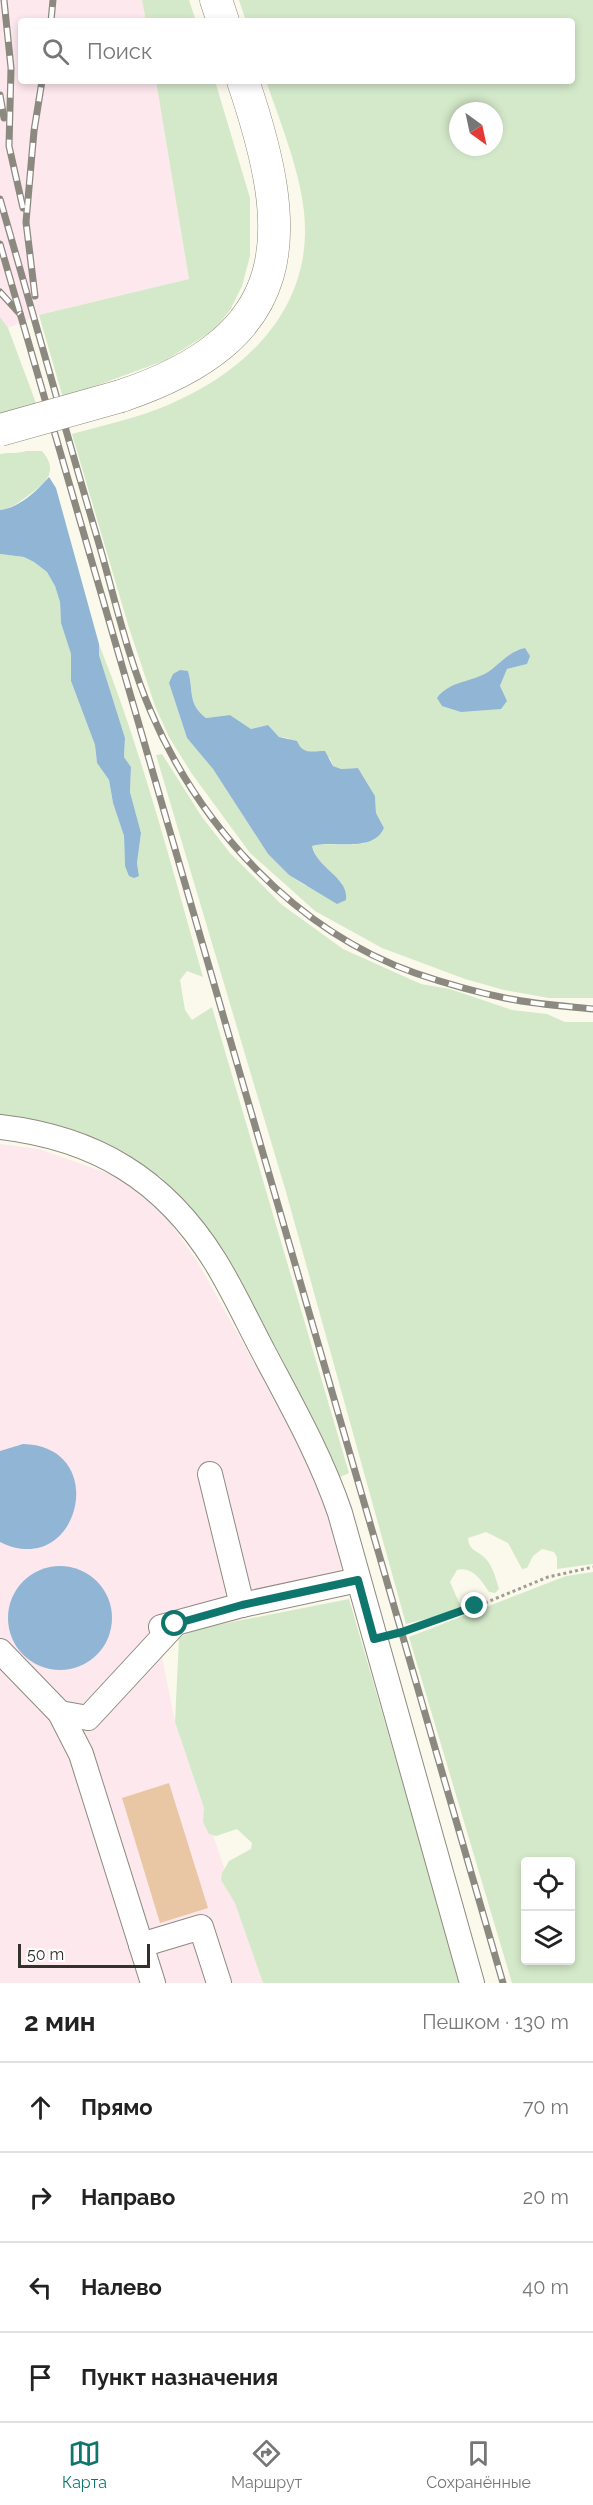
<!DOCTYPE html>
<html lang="ru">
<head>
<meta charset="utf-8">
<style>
	:root { --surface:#fff; --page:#f2f2f2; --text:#222; --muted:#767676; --line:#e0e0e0; --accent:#0f766e }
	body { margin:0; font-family:Raleway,sans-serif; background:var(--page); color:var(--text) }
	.controls { position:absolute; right:18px; bottom:18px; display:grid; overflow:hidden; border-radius:6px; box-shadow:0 3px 9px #0003 }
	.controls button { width:54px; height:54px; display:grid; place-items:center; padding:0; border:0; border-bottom:2px solid var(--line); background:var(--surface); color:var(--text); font:30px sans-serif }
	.compass { position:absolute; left:449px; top:102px; width:54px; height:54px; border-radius:50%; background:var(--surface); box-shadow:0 3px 9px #0003; rotate:147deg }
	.scale { position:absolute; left:18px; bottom:15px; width:132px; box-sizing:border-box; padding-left:6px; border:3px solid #32312c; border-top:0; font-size:16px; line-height:21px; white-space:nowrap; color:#32312c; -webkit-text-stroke:4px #fff; paint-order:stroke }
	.stop { position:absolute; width:18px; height:18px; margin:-14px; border:4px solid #0f766e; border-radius:50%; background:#fff }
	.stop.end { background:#0f766e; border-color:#fff; box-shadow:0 2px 6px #0008 }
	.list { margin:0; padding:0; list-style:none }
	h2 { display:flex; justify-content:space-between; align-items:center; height:78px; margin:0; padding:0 24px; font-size:26px }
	h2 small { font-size:20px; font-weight:400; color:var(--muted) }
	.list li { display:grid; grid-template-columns:39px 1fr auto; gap:18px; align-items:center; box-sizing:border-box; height:90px; padding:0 24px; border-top:2px solid var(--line) }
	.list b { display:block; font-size:22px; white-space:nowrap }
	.list em { font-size:20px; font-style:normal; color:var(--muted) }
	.icon { flex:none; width:33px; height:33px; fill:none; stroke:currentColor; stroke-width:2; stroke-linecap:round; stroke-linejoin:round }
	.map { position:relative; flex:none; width:593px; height:1983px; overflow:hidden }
	.search { position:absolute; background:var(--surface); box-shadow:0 3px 9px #0003; left:18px; right:18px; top:18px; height:66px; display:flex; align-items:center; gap:15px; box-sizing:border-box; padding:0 21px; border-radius:6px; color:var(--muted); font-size:22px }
	.sheet { height:438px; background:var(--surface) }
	nav { display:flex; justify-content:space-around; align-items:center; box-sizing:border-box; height:84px; border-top:2px solid var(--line); background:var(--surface); font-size:16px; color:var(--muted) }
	nav a { display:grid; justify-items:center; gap:3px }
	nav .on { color:var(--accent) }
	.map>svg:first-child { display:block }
	.industrial { fill:#fde8ee }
	.green { fill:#d4e9ca; fill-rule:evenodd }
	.water { fill:#91b5d5 }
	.building { fill:#eac7a4 }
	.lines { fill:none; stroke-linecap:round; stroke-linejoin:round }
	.minor-casing { stroke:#8d8b7e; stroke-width:26 }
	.major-casing { stroke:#8d8b7e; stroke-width:33 }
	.path { stroke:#9f9d94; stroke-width:3; stroke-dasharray:3 3; stroke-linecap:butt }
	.minor { stroke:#fff; stroke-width:24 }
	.major { stroke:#fff; stroke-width:32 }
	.rail-casing { stroke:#8b8980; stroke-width:7 }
	.rail { stroke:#fff; stroke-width:4.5; stroke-dasharray:14; stroke-linecap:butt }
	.major-bridge-casing { stroke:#8d8b7e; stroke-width:33; stroke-linecap:butt }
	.major-bridge { stroke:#fff; stroke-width:32 }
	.route { stroke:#0f766e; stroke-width:8 }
</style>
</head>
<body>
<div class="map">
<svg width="593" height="1983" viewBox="0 0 593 1983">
	<rect width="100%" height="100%" fill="#fbf9eb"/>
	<g class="industrial">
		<polygon points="0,0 142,0 146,21 21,21 21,81 156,81 189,279 39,315 8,328 0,329"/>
		<polygon points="0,1144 39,1149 115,1176 160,1208 197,1261 301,1447 331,1523 342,1566 336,1588 160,1647 175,1722 263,1983 0,1983"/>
	</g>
	<g class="green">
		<polygon points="142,0 189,0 196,21 146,21"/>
		<path d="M239 0H593V998H549L504 990 465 979 382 948 315 911 250 853 192 774 169 737 155 706 129 628 72 434C104 425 138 418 168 405 249 371 314 305 304 212 300 171 280 121 266 81H572V21H246ZM458 111H494V147H458ZM517 650 527 664 507 669 500 686 443 691 482 676ZM188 671C194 691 187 703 206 718L230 715 251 729 268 725 279 737 288 738 308 753 317 751 330 758 333 766 340 769 358 768 375 796 376 813 384 828C373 854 334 840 312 846L318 861 343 884 306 886 289 875 268 854 213 769 187 738 169 683Z"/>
		<polygon points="156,81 215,81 250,198 250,256 242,286 230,310 214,330 166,360 63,398 39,315 189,279"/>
		<polygon points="0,317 8,328 36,403 0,415"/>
		<path d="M26 451H42C61 473 43 485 26 497 18 503 10 509 0 510V454C10 452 17 454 26 451Z"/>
		<path d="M0 554 24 557 34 562 47 572 55 586 60 602 61 623 71 654V681L95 745 97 763 109 780 113 803 124 836 125 866 139 875 137 863 141 833 130 792 131 767 124 757 125 738 99 655V644C142 752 171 865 203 977L187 971 180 980 185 1010 192 1020 212 1007 349 1473 340 1477 333 1472 182 1201 161 1177 143 1168 0 1120Z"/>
		<path d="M162 754 202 817 230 853 281 904 343 949 421 984 450 989 512 1010 547 1014 565 1022H593V1564L557 1569V1557L554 1552 542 1549 533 1556 527 1568 522 1569 508 1543 486 1532 468 1538C469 1551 477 1550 485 1558 493 1566 496 1579 499 1589L495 1593 489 1592C482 1581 472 1566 457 1570L450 1582 461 1607 456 1611 406 1624 286 1192 156 755Z"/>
		<path d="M593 1572V1983H512L409 1637 566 1576ZM526 1862H570V1960H526Z"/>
		<polygon points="349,1599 461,1983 263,1983 235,1903 221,1880 222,1873 229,1861 251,1849 252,1843 237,1829 216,1836 209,1834 203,1822 204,1808 175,1722 179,1638 197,1629"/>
	</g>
	<g class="water">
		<path d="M49 477 56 488 99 644V655L125 738 124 757 131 767 130 792 141 833 137 863 139 876 134 878 129 876 125 866 124 836 113 803 109 780 97 763 95 745 71 681V654L61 623 60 602 55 586 47 572 34 562 24 557 0 554V510C19 508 37 491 49 477Z"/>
		<path d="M525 648 530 656 527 664 507 669 500 686 507 701 501 709 461 712 442 706 437 698C448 683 464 683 480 676 496 670 507 651 525 648Z"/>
		<path d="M180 670 188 671C194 691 187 703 206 718L230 715 251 729 268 725 279 737 297 741C303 755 311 751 325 751L333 766 341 769 358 768 375 796 376 813 384 828C373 854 333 839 312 846 317 869 349 877 346 900L337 904 289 875 268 854 213 769 187 738 169 683 173 674Z"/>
		<path d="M23 1444C112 1446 79 1581 0 1542V1451Z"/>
		<circle cx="60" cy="1618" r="52"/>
	</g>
	<polygon class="building" points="169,1783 208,1908 160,1923 122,1798"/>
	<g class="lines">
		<g class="minor-casing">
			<g id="minor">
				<path d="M0 1127C95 1138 164 1179 215 1261 233 1290 248 1323 264 1353 292 1406 321 1457 340 1513L472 1983"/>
				<polyline points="210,1474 242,1605"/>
				<polyline points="161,1627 242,1605 358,1580"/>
				<polyline points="0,1651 60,1713 88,1718 175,1624"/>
				<polyline points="60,1713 81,1754 153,1983"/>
				<polyline points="141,1945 201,1927 219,1983"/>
			</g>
		</g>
		<g class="major-casing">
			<g id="major">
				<polyline points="216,0 223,21"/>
				<path d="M121 396C297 337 296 237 243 81"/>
			</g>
		</g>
		<polyline class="path" points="394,1634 475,1607 548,1577 593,1567"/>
		<use href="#minor" class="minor"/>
		<use href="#major" class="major"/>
		<g class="rail-casing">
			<g id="rail">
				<polyline points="4,0 11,68 9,146 23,208"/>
				<polyline points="51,21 53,0"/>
				<polyline points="0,95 4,118"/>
				<path d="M0 199C33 313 65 429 99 544 115 599 128 659 151 712 200 827 296 931 415 973 444 983 476 992 505 998 534 1004 564 1006 593 1009"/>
				<polyline points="0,244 503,1983"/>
				<polyline points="0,292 20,314"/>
				<polyline points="35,296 26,222 34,131 42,81"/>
			</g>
		</g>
		<use href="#rail" class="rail"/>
		<g class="major-bridge-casing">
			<polyline id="major-bridge" points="0,430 121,396"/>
		</g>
		<use href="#major-bridge" class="major-bridge"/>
	</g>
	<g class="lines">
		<polyline class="route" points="175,1624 242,1605 358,1580 374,1639 402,1632 475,1606"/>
	</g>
</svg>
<div class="controls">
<button><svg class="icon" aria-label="locate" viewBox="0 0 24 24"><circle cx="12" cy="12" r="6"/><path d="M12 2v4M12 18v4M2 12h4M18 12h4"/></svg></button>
<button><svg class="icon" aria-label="layers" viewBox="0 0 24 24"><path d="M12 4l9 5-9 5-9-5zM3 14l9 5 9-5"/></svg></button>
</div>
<svg class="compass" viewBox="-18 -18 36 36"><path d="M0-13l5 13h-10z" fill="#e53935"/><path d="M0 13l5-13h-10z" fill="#767676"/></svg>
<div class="scale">50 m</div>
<div class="stop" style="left:175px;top:1624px"></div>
<div class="stop end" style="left:475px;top:1606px"></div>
<div class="search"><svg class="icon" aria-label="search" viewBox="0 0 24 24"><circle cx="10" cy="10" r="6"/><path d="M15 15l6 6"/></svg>Поиск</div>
</div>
<section class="sheet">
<h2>2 мин<small>Пешком · 130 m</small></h2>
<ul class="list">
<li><svg class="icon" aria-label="ahead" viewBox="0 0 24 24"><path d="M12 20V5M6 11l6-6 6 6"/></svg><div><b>Прямо</b></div><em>70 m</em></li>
<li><svg class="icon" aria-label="right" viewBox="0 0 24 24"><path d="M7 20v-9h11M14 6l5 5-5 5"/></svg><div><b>Направо</b></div><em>20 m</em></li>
<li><svg class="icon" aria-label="left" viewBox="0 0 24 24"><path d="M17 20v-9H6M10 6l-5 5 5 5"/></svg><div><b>Налево</b></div><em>40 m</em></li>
<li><svg class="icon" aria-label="arrive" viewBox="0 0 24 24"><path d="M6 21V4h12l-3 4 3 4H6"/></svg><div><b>Пункт назначения</b></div></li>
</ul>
</section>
<nav>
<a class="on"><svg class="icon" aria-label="map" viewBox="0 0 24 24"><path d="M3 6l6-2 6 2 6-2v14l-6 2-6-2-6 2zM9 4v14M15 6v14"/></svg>Карта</a>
<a><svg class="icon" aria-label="directions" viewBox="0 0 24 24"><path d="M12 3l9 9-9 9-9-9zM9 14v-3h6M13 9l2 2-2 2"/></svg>Маршрут</a>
<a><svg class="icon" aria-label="saved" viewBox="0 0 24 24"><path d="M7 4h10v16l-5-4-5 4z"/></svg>Сохранённые</a>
</nav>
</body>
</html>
